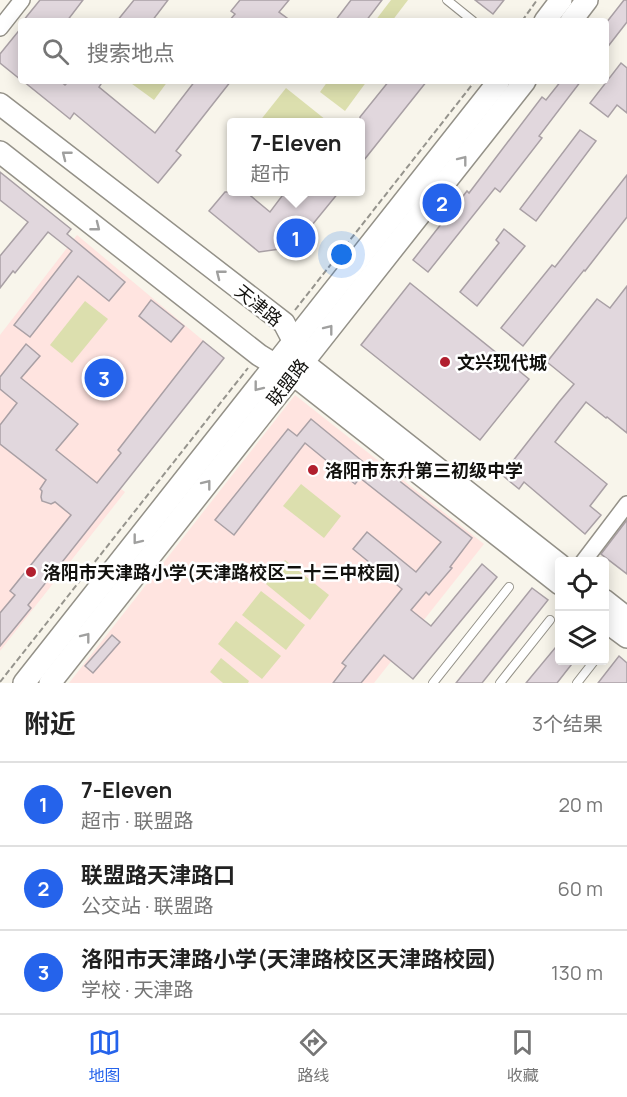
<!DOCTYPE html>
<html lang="zh">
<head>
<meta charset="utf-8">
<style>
	:root { --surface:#fff; --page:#f6f6f6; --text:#222; --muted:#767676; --line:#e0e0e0; --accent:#2563eb }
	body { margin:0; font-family:Manrope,"Noto Sans SC",sans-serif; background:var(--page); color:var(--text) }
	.controls { position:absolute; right:18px; bottom:18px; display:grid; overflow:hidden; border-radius:6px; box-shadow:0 3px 15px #0003 }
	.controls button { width:54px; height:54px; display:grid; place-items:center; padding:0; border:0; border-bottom:2px solid var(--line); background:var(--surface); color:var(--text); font:30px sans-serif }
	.you { position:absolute; left:342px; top:255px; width:21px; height:21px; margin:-15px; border:4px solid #fff; border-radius:50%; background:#1a73e8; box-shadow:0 0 0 9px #1a73e833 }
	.badge { display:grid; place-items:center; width:39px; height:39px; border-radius:50%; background:var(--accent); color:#fff; font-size:20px; font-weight:700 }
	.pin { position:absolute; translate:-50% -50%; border:3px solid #fff; box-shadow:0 2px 6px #0006 }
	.popup { position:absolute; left:227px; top:118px; width:138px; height:78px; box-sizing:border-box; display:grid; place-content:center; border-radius:6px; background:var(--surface); filter:drop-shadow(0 2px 4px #0005); font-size:20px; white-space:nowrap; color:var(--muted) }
	.popup b { font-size:22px; color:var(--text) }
	.popup::after { content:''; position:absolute; left:50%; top:100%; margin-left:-12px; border:12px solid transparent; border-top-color:var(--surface) }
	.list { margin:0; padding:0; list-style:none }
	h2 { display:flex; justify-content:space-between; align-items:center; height:78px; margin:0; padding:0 24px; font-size:26px }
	h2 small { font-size:20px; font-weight:400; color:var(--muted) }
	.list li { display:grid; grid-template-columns:39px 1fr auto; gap:18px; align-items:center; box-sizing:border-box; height:84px; padding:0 24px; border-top:2px solid var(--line) }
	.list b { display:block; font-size:22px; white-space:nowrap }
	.list p { margin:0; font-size:20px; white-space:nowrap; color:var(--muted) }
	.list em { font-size:20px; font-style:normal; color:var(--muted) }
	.icon { flex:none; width:33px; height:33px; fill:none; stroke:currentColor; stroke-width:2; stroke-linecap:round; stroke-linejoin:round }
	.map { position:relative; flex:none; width:627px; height:683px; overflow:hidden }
	.search { position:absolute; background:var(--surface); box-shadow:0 3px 15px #0003; left:18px; right:18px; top:18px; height:66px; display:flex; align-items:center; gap:15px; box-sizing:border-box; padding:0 21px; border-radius:6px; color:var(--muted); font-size:22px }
	.sheet { height:330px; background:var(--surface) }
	nav { display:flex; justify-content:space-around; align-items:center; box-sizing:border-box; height:84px; border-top:2px solid var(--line); background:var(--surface); font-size:16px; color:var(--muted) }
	nav a { display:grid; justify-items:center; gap:3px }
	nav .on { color:var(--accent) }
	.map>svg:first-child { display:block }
	.commercial { fill:#ffe4e0 }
	.green { fill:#dcdfae }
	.building { fill:#e1d7dd; stroke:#a9a0a5; stroke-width:1.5 }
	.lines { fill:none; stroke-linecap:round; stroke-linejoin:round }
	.service-casing { stroke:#949188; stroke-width:10 }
	.minor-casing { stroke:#949188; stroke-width:18 }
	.secondary-casing { stroke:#949188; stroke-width:24 }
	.path { stroke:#96948d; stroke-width:2; stroke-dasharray:6 3; stroke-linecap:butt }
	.service { stroke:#fff; stroke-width:8 }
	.minor { stroke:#fff; stroke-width:15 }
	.secondary { stroke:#fff; stroke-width:21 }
	.oneway { stroke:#a0a09f }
	.poi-dot { fill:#b11f2e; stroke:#fff; stroke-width:2 }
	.labels { text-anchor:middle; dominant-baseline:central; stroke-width:5; stroke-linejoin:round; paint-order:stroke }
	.street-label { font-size:18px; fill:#12110e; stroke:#fff }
	.poi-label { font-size:18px; font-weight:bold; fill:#12110e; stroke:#fff; text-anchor:start }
</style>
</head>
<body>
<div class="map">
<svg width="627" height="683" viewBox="0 0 627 683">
	<rect width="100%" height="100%" fill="#f8f5eb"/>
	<g class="commercial">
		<polygon points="77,235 224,358 117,486 125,492 0,651 0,335"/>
		<polygon points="295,395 484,544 374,683 69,683"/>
	</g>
	<g class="green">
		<polygon points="391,0 408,0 392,21 375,21"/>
		<polygon points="128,81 168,81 154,100"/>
		<polygon points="328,81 367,81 345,111 320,92"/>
		<polygon points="286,88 326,120 325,122 259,122"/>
		<polygon points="85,301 108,319 72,363 50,345"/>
		<polygon points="301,484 341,516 324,538 283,506"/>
		<polygon points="285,560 329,595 310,620 266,584"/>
		<polygon points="261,591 305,625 286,650 242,615"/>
		<polygon points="236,621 281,656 262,679 218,644"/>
		<polygon points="221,658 249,681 248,683 223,683 210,672"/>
	</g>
	<g class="building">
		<polygon points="40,0 83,0 67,21 23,21"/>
		<polygon points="134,0 168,0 152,21 117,21"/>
		<polygon points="240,0 289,0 279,12 291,21 229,21 235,14 231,11"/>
		<polygon points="351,0 382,0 366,21 335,21"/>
		<polygon points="475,0 504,0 493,14"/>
		<polygon points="624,0 627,0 627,22 606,49 606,23"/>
		<polygon points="21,28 21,80 0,63 0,54"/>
		<polygon points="621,63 627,68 627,113 617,105 608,117 590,103"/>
		<polygon points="23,81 60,81 65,85 69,81 103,81 99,87 155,133 195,81 231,81 176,151 181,155 158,183 74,113 70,119"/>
		<polygon points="389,81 427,81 360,165 360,117"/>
		<polygon points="561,81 581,81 539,136 542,138 500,192 495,188 428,272 413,260 467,191 469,193 542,97 546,100"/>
		<polygon points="580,130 596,141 536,221 520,209"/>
		<polygon points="0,172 71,229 67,234 125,282 109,301 78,276 30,337 14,325 72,251 48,232 15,273 13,271 0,288 0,256 28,222 0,200"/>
		<polygon points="627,175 627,217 585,271 584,270 523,346 501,328 552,265 555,267"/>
		<polygon points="225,192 246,192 270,212 285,192 339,192 294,247 259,252 209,211"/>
		<polygon points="504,229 525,246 477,306 460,292 499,243 496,240"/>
		<polygon points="410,283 529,379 480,440 361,345"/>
		<polygon points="627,286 627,433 607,417 606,418 586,402 555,442 607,484 590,506 601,515 585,534 524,482 519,489 502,475 559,402 574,384 547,362 597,299 610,308"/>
		<polygon points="151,300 184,326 171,342 139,316"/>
		<polygon points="203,341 224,358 28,605 31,608 0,646 0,613 15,595 10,591 71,515 55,502 51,504 42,501 41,497 42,491 40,489 46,480 0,444 0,425 17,403 0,389 0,377 26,344 40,356 21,378 78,424 56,450 97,483 121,453 118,450"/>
		<polygon points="311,419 378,474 383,468 472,538 450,567 452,568 429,595 426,592 411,610 431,626 482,564 497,577 413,679 384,655 361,683 333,683 346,666 342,663 402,589 353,549 367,532 416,572 441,542 360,478 355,484 305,443 234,535 215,520 288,429 297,436"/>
		<polygon points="627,520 627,574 601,554"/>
		<polygon points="532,588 548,600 482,683 456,683"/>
		<polygon points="112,635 120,642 93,673 85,666"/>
		<polygon points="560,642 560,660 575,660 557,683 526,683"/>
		<polygon points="619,656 627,663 627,683 598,683"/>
	</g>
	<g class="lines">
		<g class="service-casing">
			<g id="service">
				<polyline points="447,0 473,21"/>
				<polyline points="433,683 509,587"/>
				<polyline points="500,683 550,620"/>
				<polyline points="577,683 595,660"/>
			</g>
		</g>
		<g class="minor-casing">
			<g id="minor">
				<polyline points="0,28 22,0"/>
				<polyline points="583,562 627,504"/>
			</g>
		</g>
		<g class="secondary-casing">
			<g id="secondary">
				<polyline points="545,21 561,0"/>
				<polyline points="571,21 587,0"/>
				<polyline points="0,104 284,323 304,361 310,368 560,565"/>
				<polyline points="0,152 259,355 300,380 560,584"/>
				<polyline points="604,600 627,618"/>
				<polyline points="604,620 627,637"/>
				<polyline points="24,683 499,81"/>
				<polyline points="50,683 525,81"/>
			</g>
		</g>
		<g class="path">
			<polyline points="522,21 537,0"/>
			<polyline points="295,310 475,81"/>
			<polyline points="0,682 248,368"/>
		</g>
		<use href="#service" class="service"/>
		<use href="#minor" class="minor"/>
		<use href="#secondary" class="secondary"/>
	</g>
	<defs><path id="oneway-chevron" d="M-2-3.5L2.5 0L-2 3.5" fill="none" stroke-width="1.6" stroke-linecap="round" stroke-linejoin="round" transform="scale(1.5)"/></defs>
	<g class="oneway">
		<use href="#oneway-chevron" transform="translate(66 155) rotate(-142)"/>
		<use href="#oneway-chevron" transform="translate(463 160) rotate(-52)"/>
		<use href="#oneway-chevron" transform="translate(96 227) rotate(38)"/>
		<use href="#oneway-chevron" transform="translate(220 274) rotate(-142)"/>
		<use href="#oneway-chevron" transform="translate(329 329) rotate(-52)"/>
		<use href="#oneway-chevron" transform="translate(258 387) rotate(128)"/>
		<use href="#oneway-chevron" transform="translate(207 484) rotate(-52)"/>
		<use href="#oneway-chevron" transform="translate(137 540) rotate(128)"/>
		<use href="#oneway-chevron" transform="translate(86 637) rotate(-52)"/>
	</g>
	<g class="poi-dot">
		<circle cx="445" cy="362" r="6"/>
		<circle cx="313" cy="470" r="6"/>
		<circle cx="31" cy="572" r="6"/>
	</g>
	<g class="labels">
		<g class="street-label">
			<text transform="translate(259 305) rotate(39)">天津路</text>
			<text transform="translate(287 382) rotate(-52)">联盟路</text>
		</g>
		<g class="poi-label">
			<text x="457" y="362">文兴现代城</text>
			<text x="325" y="470">洛阳市东升第三初级中学</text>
			<text x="43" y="572">洛阳市天津路小学(天津路校区二十三中校园)</text>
		</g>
	</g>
</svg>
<div class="controls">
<button><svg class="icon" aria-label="locate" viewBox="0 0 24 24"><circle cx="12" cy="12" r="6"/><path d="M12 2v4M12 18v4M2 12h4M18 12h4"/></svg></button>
<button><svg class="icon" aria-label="layers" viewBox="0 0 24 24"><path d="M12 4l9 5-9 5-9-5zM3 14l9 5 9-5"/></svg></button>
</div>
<div class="you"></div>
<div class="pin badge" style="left:296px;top:238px">1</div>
<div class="popup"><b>7-Eleven</b>超市</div>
<div class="pin badge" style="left:442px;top:203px">2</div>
<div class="pin badge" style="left:104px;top:378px">3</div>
<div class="search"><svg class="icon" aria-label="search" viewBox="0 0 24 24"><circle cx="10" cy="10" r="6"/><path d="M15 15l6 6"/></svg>搜索地点</div>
</div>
<section class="sheet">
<h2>附近<small>3个结果</small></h2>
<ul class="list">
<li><span class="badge">1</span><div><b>7-Eleven</b><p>超市 · 联盟路</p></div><em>20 m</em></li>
<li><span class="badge">2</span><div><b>联盟路天津路口</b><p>公交站 · 联盟路</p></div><em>60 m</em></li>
<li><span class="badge">3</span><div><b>洛阳市天津路小学(天津路校区天津路校园)</b><p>学校 · 天津路</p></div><em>130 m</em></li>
</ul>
</section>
<nav>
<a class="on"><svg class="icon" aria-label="map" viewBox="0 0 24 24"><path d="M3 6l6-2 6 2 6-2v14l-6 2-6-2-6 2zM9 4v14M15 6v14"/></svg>地图</a>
<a><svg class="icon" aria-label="directions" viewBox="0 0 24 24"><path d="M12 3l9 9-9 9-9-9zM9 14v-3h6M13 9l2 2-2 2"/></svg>路线</a>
<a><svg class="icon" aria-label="saved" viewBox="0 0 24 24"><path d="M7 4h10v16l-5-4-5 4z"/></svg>收藏</a>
</nav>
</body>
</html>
